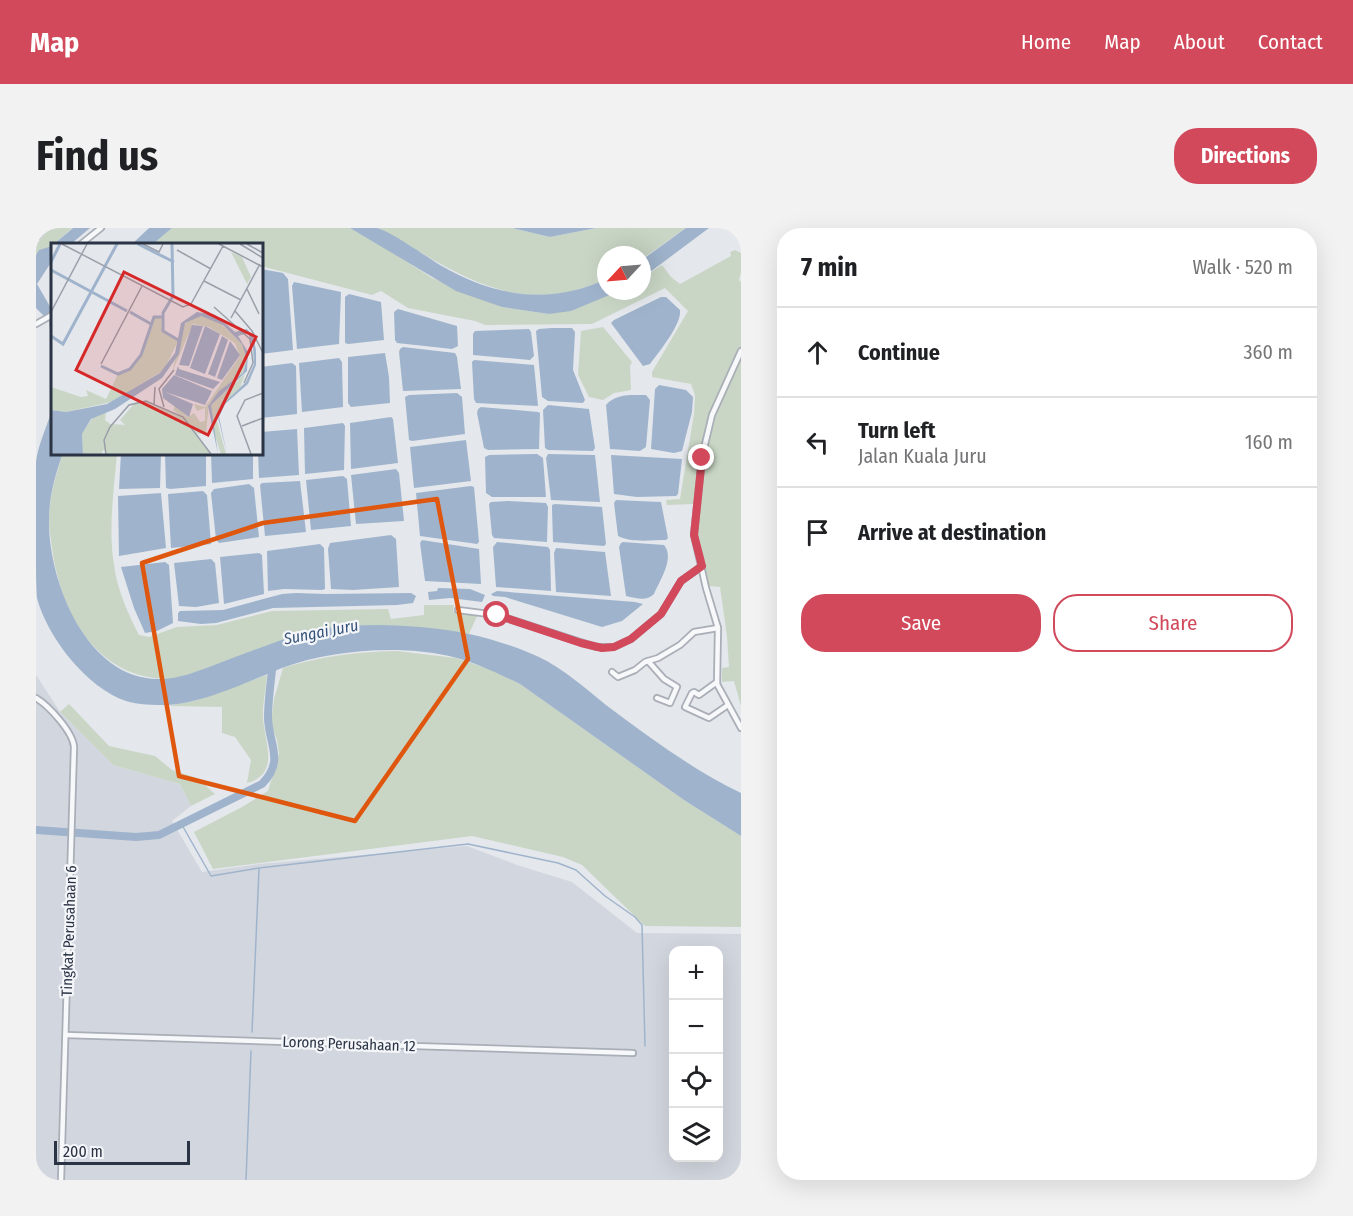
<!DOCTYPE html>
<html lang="en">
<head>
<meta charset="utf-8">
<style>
	:root { --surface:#fff; --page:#f2f2f2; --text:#202124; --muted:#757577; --line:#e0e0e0; --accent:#d1495b }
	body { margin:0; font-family:"Fira Sans Condensed",sans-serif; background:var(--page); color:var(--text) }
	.controls { position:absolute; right:18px; bottom:18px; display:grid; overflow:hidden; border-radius:12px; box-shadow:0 6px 24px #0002 }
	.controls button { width:54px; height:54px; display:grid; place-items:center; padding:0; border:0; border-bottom:2px solid var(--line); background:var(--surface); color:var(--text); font:30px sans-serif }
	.compass { position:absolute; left:561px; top:18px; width:54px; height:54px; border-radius:50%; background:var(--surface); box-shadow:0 6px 24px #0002; rotate:244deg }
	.scale { position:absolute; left:18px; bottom:15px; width:136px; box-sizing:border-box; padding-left:6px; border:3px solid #2b3445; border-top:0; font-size:16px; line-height:21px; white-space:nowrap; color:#2b3445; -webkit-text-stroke:4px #f4f6f9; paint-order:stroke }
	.stop { position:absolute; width:18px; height:18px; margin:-14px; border:4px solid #d1495b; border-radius:50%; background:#fff }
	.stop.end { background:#d1495b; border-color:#fff; box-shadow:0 2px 6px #0008 }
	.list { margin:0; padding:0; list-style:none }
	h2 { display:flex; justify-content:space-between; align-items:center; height:78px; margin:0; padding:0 24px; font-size:26px }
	h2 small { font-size:20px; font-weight:400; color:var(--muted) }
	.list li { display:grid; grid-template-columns:39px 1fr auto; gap:18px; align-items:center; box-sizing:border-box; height:90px; padding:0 24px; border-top:2px solid var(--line) }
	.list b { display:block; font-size:22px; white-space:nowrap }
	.list p { margin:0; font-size:20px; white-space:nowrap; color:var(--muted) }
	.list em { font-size:20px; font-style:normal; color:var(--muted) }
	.actions { display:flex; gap:12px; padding:18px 24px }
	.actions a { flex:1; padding:14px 0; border:2px solid var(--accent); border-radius:24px; text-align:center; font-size:21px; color:var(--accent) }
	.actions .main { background:var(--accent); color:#fff }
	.icon { flex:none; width:33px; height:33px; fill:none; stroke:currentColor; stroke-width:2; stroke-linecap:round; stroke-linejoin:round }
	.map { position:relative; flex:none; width:705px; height:952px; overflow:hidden; border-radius:24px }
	header { display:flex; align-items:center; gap:36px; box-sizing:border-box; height:84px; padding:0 30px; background:var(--accent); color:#fff }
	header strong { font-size:28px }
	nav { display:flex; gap:33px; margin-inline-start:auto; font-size:21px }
	.intro { display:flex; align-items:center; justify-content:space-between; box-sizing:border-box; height:144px; padding:0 36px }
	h1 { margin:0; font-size:42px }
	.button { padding:15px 27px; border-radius:24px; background:var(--accent); color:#fff; font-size:21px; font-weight:700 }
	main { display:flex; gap:36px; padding:0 36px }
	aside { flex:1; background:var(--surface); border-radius:24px; box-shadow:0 6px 24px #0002 }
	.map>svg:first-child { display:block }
	.built { fill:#d2d6de; fill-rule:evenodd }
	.green { fill:#c9d6c5 }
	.water { fill:#9fb4cc }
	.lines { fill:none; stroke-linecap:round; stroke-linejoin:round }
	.stream { stroke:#9fb4cc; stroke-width:1.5 }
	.river { stroke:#9fb4cc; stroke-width:8 }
	.minor-casing { stroke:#a9aeb7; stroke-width:8 }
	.minor { stroke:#f7f8fa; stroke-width:4.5 }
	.route { stroke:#d1495b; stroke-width:8 }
	.marked { fill:none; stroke:#df570f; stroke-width:4.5; stroke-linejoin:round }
	.labels { text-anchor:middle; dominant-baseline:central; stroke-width:4.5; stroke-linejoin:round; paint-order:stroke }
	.street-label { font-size:15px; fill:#2b3445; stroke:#f4f6f9 }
	.water-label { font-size:16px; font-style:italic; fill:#34527a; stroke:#f4f6f9 }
	.inset-river { fill:none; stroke:#9fb4cc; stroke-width:3 }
	.inset-road { fill:none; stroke:#9a9fa9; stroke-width:1.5 }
	.view { fill:#d62828; fill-opacity:0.15; stroke:#d62828; stroke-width:3 }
	.inset-edge { fill:none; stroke:#2b3445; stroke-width:3 }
</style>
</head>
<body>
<header>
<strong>Map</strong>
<nav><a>Home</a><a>Map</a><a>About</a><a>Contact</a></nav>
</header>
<div class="intro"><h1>Find us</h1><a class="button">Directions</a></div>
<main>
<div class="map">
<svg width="705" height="952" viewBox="0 0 705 952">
	<rect width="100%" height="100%" fill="#e4e7ec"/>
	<path class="built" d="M0 447 24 484 77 537 144 556 155 578 136 593 166 644 223 636 431 618 481 637 536 654 601 705 705 706V952H0ZM638 722H682V930H638Z"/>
	<g class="green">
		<polygon points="14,0 36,0 15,19 3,22 0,27 0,17"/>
		<polygon points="136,0 314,0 332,9 396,50 466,79 513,86 583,63 606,63 606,50 626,37 635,49 644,56 695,28 694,24 699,22 705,25 705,44 703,52 705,54 705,118 673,187 663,230 658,276 631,277 630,272 644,271 658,186 659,167 655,156 616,149 616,144 652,83 629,60 556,96 449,97 439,93 372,80 345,63 336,67 225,38 225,16 117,16"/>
		<path d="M342 0H476L514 9 560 0H650L606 31V27H570V51C479 94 419 42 342 0Z"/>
		<polygon points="567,99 596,134 594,138 595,162 578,165 567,172 553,169 542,147 545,103"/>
		<polygon points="705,130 705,478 698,453 686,454 686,440 693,439 691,408 684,359 672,358 660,306 670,227 681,184"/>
		<path d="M27 225H81C78 261 72 301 78 337 81 361 92 386 103 407L113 409 141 399 181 397 236 383 352 381 355 391 388 387V377H418L417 384 442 386 433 406 386 400 338 398 137 451C61 453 25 386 16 320 15 311 13 301 13 292 13 269 20 247 27 225Z"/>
		<path d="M360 423 420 430 456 442 484 456 648 572 705 608V699L609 698 546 637 527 629 436 608 177 641 158 604 206 579 232 563 243 526 241 512 235 496 238 471 247 440C287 428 318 424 360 423Z"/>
		<path d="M231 447C230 460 227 473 227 485 226 511 247 545 211 555L215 532 199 509 186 505V479L132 478 158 473Z"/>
		<polygon points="33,476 73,518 119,528 136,542 161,550 179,566 155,578 144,556 77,537 24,484"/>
	</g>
	<g class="water">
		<polygon points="37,0 54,0 35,16 18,16"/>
		<polygon points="113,0 136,0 117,16 96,16"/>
		<path d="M314 0C322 0 333 0 341 0 354 3 391 29 404 37 457 68 513 78 570 51V63H583L535 83 513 86 466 79 420 63Z"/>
		<polygon points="476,0 560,0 514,9"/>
		<polygon points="650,0 673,0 606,50 606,32"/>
		<polygon points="16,18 16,33 1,56 16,82 16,104 14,102 13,93 0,80 0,27 3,22"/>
		<polygon points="225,41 247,45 252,51 257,122 225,126"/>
		<polygon points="258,54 305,64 303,116 261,121 256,58"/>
		<polygon points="313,66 345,74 348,112 312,116 309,115 309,69"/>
		<path d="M625 69H630L644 82C646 96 623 124 614 136L607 138 575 95 578 92Z"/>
		<polygon points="362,81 421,98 422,118 416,121 361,115 359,112 358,84"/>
		<polygon points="516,100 536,100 539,104 537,142 549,172 547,175 512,173 506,169 500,103 503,101"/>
		<polygon points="493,101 495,104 498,128 494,132 437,127 437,106 439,103"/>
		<polygon points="367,119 419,125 421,129 425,161 367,163 363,124 364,121"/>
		<polygon points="349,125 353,149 354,175 315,179 312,175 312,129"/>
		<polygon points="303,130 306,134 307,179 266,184 263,135"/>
		<polygon points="438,132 498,137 502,178 440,175 438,171 436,134"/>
		<polygon points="256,135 260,138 261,186 225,190 225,139"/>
		<polygon points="623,157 650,162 657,169 656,184 646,223 638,225 615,221 619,161"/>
		<polygon points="421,165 426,169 429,206 376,213 373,212 369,169 373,167"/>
		<path d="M610 167 614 172 610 219 604 223 574 221 570 177C580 165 596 167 610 167Z"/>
		<polygon points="512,177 553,181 559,220 557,223 512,222 509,220 507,182"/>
		<polygon points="445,179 502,184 504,185 503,221 452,222 448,220 441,185 442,181"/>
		<path d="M16 182V225H27C19 247 13 269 13 292 12 353 51 452 123 451 144 451 162 443 181 436 208 426 236 415 263 406 309 392 386 396 433 406 456 411 481 419 503 429 528 441 549 460 570 477 613 509 657 542 705 565V608L648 572 484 456C463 446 443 436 421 430 369 416 296 421 246 440 216 452 163 477 130 477 118 477 102 477 90 473 51 460 11 409 1 370 0 356 0 338 0 325 0 296 0 262 0 234 2 217 11 198 16 182Z"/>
		<polygon points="355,189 357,191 362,235 315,241 314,195"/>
		<polygon points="307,195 309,198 308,242 269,246 268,200"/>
		<polygon points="261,201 263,247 223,250 222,225 225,225 225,204"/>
		<polygon points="430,212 435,253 378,260 374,219"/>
		<polygon points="85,225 125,225 124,260 83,261"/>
		<polygon points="129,225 170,225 170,258 134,261 130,260"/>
		<polygon points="175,225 217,225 217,251 176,255"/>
		<polygon points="501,226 507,230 510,269 456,269 450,265 449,229 453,227"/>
		<polygon points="512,226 559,227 564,274 515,272 510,230"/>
		<polygon points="575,227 646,231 642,266 640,268 601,269 578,266"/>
		<polygon points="360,241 363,245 368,293 320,296 315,247"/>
		<polygon points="307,248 311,251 315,298 275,302 270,252"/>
		<polygon points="264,253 270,304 229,308 224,257 226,255"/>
		<polygon points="213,256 218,260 223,309 183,315 180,311 175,265 178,261"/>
		<polygon points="435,258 438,259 443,314 441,316 384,308 380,265"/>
		<polygon points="167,263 171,267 175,316 135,320 132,266"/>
		<polygon points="125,265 130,320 83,328 82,268"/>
		<path d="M580 272 625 274 632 310 630 312C615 312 595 315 582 308L578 275Z"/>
		<polygon points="472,273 510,275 512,279 511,314 458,310 456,307 453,276 455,274"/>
		<polygon points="519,276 566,279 570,316 568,318 517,314 516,280 516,277"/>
		<polygon points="355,307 360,311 363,359 317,362 295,361 292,321 294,315"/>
		<polygon points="386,312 443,321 445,356 389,353 384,315"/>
		<polygon points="461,314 512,319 514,322 515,363 460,359 457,319"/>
		<path d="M587 314 628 317C639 330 624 352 618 366 610 374 600 370 590 368L583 319 585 315Z"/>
		<polygon points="284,316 288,320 289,361 286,362 248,361 232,363 231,323"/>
		<polygon points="520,320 569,324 575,368 520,364 518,325"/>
		<polygon points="223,325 226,327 228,366 188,376 184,329"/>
		<polygon points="175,331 179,335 183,375 160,379 143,378 138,335"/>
		<polygon points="129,334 133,337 137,395 121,403 109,405 98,380 85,339"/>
		<polygon points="402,360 434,361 449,367 446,374 414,370 393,372 392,364 401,363"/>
		<polygon points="461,363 599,374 607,376 586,393 566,399 469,369 457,368 455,366"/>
		<polygon points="260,365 290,366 375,365 380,368 377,375 361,377 237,380 180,395 165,396 142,393 142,385 144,383 187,382 246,366"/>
	</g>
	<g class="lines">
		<g class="stream">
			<polyline points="146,597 175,648 223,640 432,616 522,635 540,642 569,668 599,689 606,697 609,818"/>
			<polyline points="216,804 223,641"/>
			<polyline points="210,952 215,823"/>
		</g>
		<path class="river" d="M0 602 100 609 123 607 226 556C249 532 233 518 232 490 232 472 235 452 237 434"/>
		<g class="minor-casing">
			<g id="minor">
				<polyline points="0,10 8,0"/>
				<polyline points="45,16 65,0"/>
				<polyline points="0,96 16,87"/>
				<polyline points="705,123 676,187 666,229 658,307 670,360 682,400 681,456 705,500"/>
				<polyline points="422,382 461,387 560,419 578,419 595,411 625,386 645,353 666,338"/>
				<polyline points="612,433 628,451 641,459 634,475 621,470"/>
				<polyline points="576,444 582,449 599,442 609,434 622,430 644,417 658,404 682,400"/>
				<polyline points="681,454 663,467 658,464 656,465 649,479 673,490 692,477"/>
				<path d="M0 470C13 478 37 504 38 519L25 952"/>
				<polyline points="30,807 597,825"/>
			</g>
		</g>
		<use href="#minor" class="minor"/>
	</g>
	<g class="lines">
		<polyline class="route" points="461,387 545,415 566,420 578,419 595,411 625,386 645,353 666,338 658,307 666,230"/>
	</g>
	<path class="marked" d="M401 271 432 431 319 593 143 548 106 335 227 295Z"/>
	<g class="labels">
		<g class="street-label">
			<text transform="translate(33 703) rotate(-88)">Tingkat Perusahaan 6</text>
			<text transform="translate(313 816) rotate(2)">Lorong Perusahaan 12</text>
		</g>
		<g class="water-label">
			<text transform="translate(285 404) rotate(-11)">Sungai Juru</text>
		</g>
	</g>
	<g transform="translate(15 15)">
		<rect width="212" height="212" fill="#e4e7ec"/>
		<path d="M180 9 191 14 200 34 196 41ZM150 73 168 79 191 101 196 116 192 130 158 160 155 190 147 191 141 185 159 211H54L53 206 50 211H32L31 191 42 174 55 169 54 177 59 181 74 182 69 177 83 161 95 159 133 175 122 167 124 163 137 174 143 170 149 179 154 178V165L146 168 143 161 154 164 189 113 184 100 158 84 142 81 121 129 133 82 140 74ZM104 75H110L111 88 127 98 113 127 60 159 15 169 0 167V144L30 154 37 153 35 147 55 156 67 131 79 127 91 113ZM194 131 189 145 169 165 166 178 175 211H170L160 181V162Z" fill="#c9d6c5"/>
		<path d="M146 69 164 72 184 89 196 86 202 93 205 107V122L197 141 174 161 168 174 176 211 167 174 173 160 195 139 203 121 202 104 197 90 187 93 197 109 196 128 160 162 167 211 157 163 168 148 192 130 196 116 191 101 172 82 150 73 134 80 128 111 111 135 64 166 40 176 31 191 32 211H0V167L15 169 56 161 109 130 124 110 130 80ZM141 82 152 83 138 123 128 122ZM154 83 169 91 154 131 139 125ZM171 93 177 97 164 134 157 131ZM179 98 189 112 171 137 166 135ZM127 123 128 126 169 139 162 146 124 132ZM123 132 161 148 154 162 114 149 142 161 138 174 112 155 111 146Z" fill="#9fb4cc"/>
		<path class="inset-river" d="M87 1 123 19M121 1 122 53 112 70V88L129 98M0 19 9 1M0 27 76 68M79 69 100 81M0 93 12 101 66 1M50 123 67 131 79 126 90 112 103 74H112"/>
		<path class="inset-road" d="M11 1 132 64 140 61 172 3M92 1 108 9 112 1M168 1 212 24M189 1 212 15M196 1 212 10M126 7 160 26M153 38 190 57M196 46 208 71M163 64 199 96 202 120 193 140M184 68 201 88 212 110M0 69 36 1M180 75 209 21M50 121 91 43M103 162 104 144M113 164 108 146 123 127M191 183 212 175M55 211 53 197 59 184 78 162 95 158 132 174 160 211M200 211 186 173 194 157 212 150"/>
		<path class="view" d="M73 29 205 94 157 192 25 127Z"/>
		<rect width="212" height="212" class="inset-edge"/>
	</g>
</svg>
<div class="controls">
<button>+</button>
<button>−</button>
<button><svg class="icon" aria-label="locate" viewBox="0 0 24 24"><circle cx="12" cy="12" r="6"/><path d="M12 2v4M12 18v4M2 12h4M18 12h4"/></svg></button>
<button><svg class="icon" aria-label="layers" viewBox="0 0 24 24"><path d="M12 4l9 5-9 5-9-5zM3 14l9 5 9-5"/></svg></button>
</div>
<svg class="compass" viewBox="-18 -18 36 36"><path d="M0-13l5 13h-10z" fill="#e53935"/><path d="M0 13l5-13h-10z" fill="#757577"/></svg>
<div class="scale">200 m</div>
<div class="stop" style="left:461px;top:387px"></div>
<div class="stop end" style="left:666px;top:230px"></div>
</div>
<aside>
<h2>7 min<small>Walk · 520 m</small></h2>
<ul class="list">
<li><svg class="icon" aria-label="ahead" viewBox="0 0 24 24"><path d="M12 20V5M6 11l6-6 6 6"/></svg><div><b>Continue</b></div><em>360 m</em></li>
<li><svg class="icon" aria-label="left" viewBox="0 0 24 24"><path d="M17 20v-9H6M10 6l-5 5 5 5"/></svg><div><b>Turn left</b><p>Jalan Kuala Juru</p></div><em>160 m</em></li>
<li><svg class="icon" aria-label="arrive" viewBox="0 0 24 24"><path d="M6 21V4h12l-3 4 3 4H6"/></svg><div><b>Arrive at destination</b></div></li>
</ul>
<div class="actions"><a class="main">Save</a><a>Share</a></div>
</aside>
</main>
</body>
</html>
